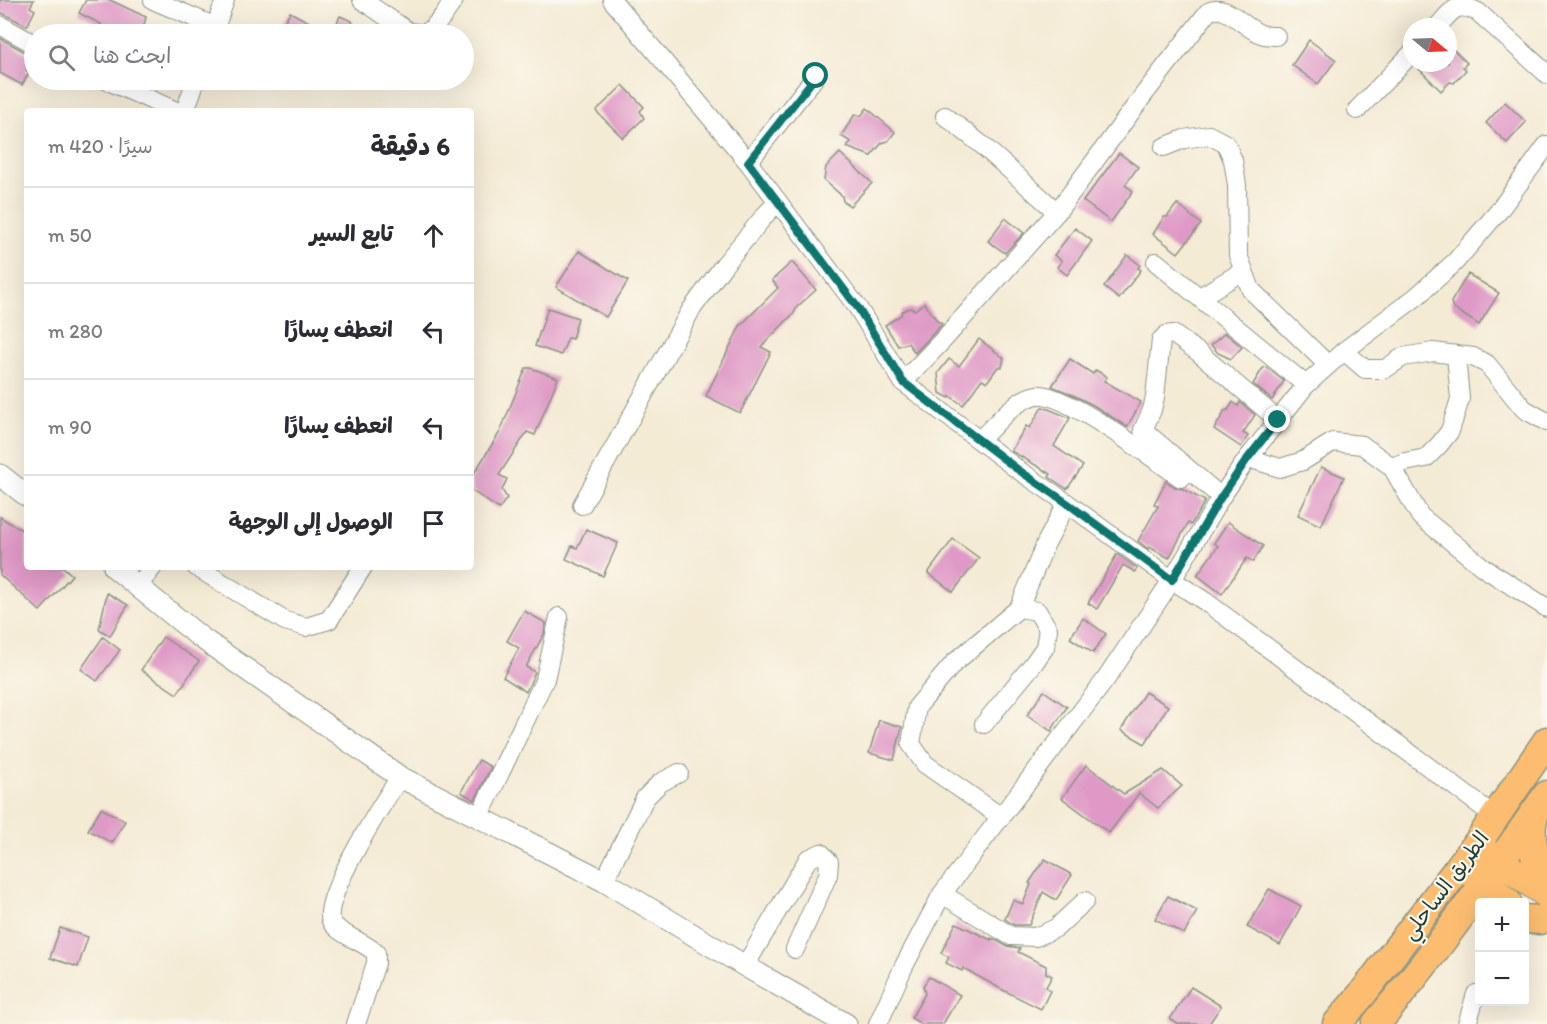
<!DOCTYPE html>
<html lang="ar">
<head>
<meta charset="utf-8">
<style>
	:root { --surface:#fff; --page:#f2f2f3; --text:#2b2b33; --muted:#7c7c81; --line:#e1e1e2 }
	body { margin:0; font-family:Itim,"Playpen Sans Arabic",sans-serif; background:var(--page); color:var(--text); direction:rtl }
	.controls { position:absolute; right:18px; bottom:18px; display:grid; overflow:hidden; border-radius:6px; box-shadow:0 6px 24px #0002 }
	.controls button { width:54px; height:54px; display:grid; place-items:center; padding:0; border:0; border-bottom:2px solid var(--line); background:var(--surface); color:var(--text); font:30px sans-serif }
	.compass { position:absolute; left:1403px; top:18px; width:54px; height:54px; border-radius:50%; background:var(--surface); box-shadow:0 6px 24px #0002; rotate:109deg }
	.stop { position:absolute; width:18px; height:18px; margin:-14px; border:4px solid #0f766e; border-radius:50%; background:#fff }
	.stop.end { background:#0f766e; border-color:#fff; box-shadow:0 2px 6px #0008 }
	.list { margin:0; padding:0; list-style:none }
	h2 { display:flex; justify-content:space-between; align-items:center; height:78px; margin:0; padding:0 24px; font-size:26px }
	h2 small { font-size:20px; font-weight:400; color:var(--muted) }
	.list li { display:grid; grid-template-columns:39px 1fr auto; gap:18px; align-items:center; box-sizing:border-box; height:96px; padding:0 24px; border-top:2px solid var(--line) }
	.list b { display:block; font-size:22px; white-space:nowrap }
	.list em { font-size:20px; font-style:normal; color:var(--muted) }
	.icon { flex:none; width:33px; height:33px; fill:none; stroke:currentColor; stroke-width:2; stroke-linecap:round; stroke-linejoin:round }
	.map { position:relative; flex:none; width:1547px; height:1024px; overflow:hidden; direction:ltr }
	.search { position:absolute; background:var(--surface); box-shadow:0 6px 24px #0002; left:24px; top:24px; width:450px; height:66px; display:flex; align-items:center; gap:15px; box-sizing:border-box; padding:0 21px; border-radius:33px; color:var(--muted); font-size:22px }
	.panel { position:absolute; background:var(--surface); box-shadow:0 6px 24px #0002; left:24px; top:108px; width:450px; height:462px; border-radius:6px; direction:rtl }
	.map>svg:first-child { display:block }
	.building { fill:#df99c6 }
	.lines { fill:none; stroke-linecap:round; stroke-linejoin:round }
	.minor-casing { stroke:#8a9484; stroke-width:20 }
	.tertiary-casing { stroke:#8a9484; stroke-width:23 }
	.primary-casing { stroke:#8a9484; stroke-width:29 }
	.trunk-casing { stroke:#8a9484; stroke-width:31 }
	.minor { stroke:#fff; stroke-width:18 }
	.tertiary { stroke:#fff; stroke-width:21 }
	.primary { stroke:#fcbd6f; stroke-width:27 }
	.trunk { stroke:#fcbd6f; stroke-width:28 }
	.route { stroke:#0f766e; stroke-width:8 }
	.labels { text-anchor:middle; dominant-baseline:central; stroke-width:4.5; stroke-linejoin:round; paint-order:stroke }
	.street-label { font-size:21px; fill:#1f3d34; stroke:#fbf7ec }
</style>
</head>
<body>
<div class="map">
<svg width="1547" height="1024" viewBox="0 0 1547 1024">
	<rect width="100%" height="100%" fill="#fbf7ec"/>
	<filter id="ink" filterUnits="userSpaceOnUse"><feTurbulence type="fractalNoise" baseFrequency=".0167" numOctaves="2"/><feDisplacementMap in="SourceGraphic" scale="12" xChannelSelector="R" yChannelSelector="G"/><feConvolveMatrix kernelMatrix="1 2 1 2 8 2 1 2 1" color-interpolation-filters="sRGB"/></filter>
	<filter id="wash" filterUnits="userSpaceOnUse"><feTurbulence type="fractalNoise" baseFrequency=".008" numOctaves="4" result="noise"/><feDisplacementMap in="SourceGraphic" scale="24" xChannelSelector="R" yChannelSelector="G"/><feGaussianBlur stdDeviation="1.35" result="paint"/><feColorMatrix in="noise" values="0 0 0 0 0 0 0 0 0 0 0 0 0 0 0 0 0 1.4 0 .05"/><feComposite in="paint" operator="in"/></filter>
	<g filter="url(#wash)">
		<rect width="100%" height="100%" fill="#f4ebd5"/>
		<g id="blocks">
			<g class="building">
				<polygon points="0,0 34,0 30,7 35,10 27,26 0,12"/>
				<polygon points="86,0 110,0 146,17 142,34 97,34 101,24 79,13"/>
				<polygon points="290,12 331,34 277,34"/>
				<polygon points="340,16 352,21 355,34 332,34"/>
				<polygon points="0,38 34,57 26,70 29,73 22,85 0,73"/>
				<polygon points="1309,40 1336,60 1318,84 1292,65"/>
				<polygon points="1448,44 1467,63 1463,67 1466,70 1454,83 1450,82 1441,91 1419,69 1424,63 1448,63"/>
				<polygon points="623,85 644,107 640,111 644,118 623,138 596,111"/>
				<polygon points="1505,102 1526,122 1507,143 1486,123"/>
				<polygon points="867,108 895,132 888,141 882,143 871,156 846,147 851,142 841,136 855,114 861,116"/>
				<polygon points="840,153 872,183 850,206 843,201 842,196 824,180 826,167"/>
				<polygon points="1119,153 1138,167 1125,185 1133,191 1111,222 1083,201"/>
				<polygon points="1177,204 1201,224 1178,253 1153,234 1164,217 1167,217"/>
				<polygon points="1005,218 1024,233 1005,253 988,241"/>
				<polygon points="1075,228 1092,241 1067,275 1057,267 1062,261 1054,255"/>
				<polygon points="579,251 628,281 606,317 556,287"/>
				<polygon points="1127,255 1140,265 1138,268 1141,270 1119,299 1104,287"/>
				<polygon points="792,262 816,290 797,307 794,313 761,347 771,352 740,413 706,396 740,326 778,288 772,280"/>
				<polygon points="1468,274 1499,293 1479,325 1453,308 1451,302"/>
				<polygon points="924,303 938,322 940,322 942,324 915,353 908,343 898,346 885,325 901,315 902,311 910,308 915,310"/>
				<polygon points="548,308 578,318 572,339 568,338 561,355 535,346"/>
				<polygon points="1225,333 1242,347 1231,359 1218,353 1211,345"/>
				<polygon points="979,339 1004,358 1002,367 998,367 987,382 982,379 963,405 950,396 949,398 940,393 938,373 949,359 959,366"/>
				<polygon points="1070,359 1093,374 1096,370 1107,377 1104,381 1141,402 1127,427 1093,405 1071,394 1052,386"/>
				<polygon points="1266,367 1284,381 1272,400 1253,384 1263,368"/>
				<polygon points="526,368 531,368 558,378 535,435 527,432 499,475 507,479 502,490 507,498 499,509 471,490 471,478 500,432"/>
				<polygon points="1233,402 1238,406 1240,402 1255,415 1243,433 1248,436 1241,447 1214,429 1223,415 1224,411 1228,410"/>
				<polygon points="1042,407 1046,408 1070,418 1054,446 1083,466 1067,489 1049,477 1051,474 1011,451 1026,426 1030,428"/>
				<polygon points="1321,467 1344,477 1321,526 1298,515"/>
				<polygon points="1166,481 1175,487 1183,489 1205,501 1191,525 1188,523 1169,558 1149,547 1148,549 1138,541 1158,506 1154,504"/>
				<polygon points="0,517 27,533 27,567 63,567 72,575 40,611 0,575"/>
				<polygon points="1228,522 1263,546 1253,562 1247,558 1222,594 1197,575 1218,546 1214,543"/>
				<polygon points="586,529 618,543 603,576 566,559 572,546 577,548"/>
				<polygon points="953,539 979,558 953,592 928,573"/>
				<polygon points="1117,554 1137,568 1135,572 1123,565 1097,609 1088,603"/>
				<polygon points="107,593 128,605 110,636 99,629"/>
				<polygon points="524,611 546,623 544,634 526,667 535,672 526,692 503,677 519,648 507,641"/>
				<polygon points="1083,618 1106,634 1093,653 1070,638"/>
				<polygon points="103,637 120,650 97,681 81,669"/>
				<polygon points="163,637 199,661 177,694 141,670"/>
				<polygon points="1044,691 1067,707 1051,731 1027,715"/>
				<polygon points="1145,692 1168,706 1145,744 1121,730"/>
				<polygon points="879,720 902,727 894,760 869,753"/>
				<polygon points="479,760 491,767 475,800 461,792"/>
				<polygon points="1086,765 1124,794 1163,770 1182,786 1158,808 1139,793 1109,833 1062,798"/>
				<polygon points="101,808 125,821 112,843 88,830"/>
				<polygon points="1045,859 1072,875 1056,900 1043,892 1029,925 1014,925 1005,919 1013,900 1023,904 1031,884 1029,883"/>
				<polygon points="1269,889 1301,906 1280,945 1247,927"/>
				<polygon points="1168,896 1197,911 1184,934 1155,919"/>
				<polygon points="956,923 991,940 991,938 996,940 1006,946 1020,948 1018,952 1046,966 1046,973 1052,976 1046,987 1050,991 1041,1009 1001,989 963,968 962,971 946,963 949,957 941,953"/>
				<polygon points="60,928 88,937 78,967 50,958"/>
				<polygon points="929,977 960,995 943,1024 921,1024 911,1018 925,994 923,986"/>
				<polygon points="1191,987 1221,1006 1209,1024 1178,1024 1170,1019"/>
			</g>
		</g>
	</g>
	<g filter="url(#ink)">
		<use href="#blocks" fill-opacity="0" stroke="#8a9484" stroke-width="1.5"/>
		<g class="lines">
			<g class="minor-casing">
				<g id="minor">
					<polyline points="153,0 216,27"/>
					<path d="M362 0 409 32 425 34C438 25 445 13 454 0"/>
					<polyline points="612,0 748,162 858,308 903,382 1017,469 1067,503 1172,580 1206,602 1496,817"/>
					<polyline points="0,25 34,44"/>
					<path d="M1437 27C1452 11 1455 1 1478 12L1547 74"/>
					<polyline points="213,34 225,0"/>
					<polyline points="106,80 176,111"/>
					<polyline points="1357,110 1412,53"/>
					<polyline points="185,111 196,80"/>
					<polyline points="945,116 982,145 1057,212"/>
					<polyline points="1164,147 1184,139 1209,135 1226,144 1233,160 1237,185 1238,255 1251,290 1328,365"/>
					<polyline points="748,162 816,76"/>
					<polyline points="1156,262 1306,385"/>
					<polyline points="1200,297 1243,271"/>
					<polyline points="1344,351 1365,369 1385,369 1403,357 1433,352 1473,357 1487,364 1524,409 1547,422"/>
					<path d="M903 382 944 339 1057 212 1145 93 1208 12C1227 2 1243 28 1261 34 1266 36 1271 36 1276 36"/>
					<path d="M980 440C995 425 1016 398 1037 395 1062 391 1157 461 1181 478"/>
					<polyline points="1248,458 1280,468 1303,461 1333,442 1362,445 1392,467 1420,516 1484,568 1547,608"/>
					<polyline points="1392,467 1405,462 1426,458 1439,445 1450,431 1460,399 1456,355"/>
					<polyline points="1221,497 1143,430 1152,410 1155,397 1161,340 1166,335 1173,334 1198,352 1278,420"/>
					<polyline points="582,505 691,310 724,265 766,214 778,202"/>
					<polyline points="196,567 285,621 306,627 329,620 363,567"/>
					<polyline points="138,586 153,567"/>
					<polyline points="1019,608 1046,543 1067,503"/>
					<polyline points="984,724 1034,663 1045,647 1048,629 1037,611 1019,608 954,663 917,707 911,744 925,764 1001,817"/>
					<polyline points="479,817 545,679 559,617"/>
					<polyline points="604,881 645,798 660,783 679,773"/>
					<polyline points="942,894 1011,936 1036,937 1056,928 1085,901"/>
					<polyline points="745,966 808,859 821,853 829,862 828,875 795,949"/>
					<path d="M356 1024 376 963V953C364 941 338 935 331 921 320 900 386 798 400 777"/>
					<polyline points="878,1024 904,966 942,894 1106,679 1172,580 1221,497 1248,458 1306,385 1344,351 1416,297 1455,262 1498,212 1547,145"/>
					<polyline points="1467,1024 1476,994"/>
				</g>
			</g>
			<g class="tertiary-casing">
				<g id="tertiary">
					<polyline points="0,475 27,496"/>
					<polyline points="114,567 200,637 400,777 604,881 745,966 846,1024"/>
				</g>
			</g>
			<g class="primary-casing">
				<g id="primary">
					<polyline points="1476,845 1547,895"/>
					<polyline points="1460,865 1484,882 1508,902"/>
				</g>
			</g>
			<g class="trunk-casing">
				<g id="trunk">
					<path d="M1535 812C1534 817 1532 822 1532 826 1530 847 1539 870 1547 888"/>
					<polyline points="1524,919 1540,920"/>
					<polyline points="1337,1024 1363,993 1476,845 1547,741"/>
					<path d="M1376 1024C1437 951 1493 873 1547 795"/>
				</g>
			</g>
			<use href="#minor" class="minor"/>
			<use href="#tertiary" class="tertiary"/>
			<use href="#primary" class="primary"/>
			<use href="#trunk" class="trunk"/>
		</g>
	</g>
	<g class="lines" filter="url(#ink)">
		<polyline class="route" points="816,76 748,162 858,308 903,382 1017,469 1067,503 1172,580 1221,497 1248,458 1278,420"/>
	</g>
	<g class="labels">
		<g class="street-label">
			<text transform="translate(1445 885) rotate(-53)">الطريق الساحلي</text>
		</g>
	</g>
</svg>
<div class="controls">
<button>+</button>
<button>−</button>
</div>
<svg class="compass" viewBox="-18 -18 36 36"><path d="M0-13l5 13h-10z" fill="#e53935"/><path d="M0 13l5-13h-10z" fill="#7c7c81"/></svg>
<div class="stop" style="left:816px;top:76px"></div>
<div class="stop end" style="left:1278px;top:420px"></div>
<div class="search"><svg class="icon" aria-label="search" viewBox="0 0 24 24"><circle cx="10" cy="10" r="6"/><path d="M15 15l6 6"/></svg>ابحث هنا</div>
<section class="panel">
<h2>6 دقيقة<small>سيرًا · 420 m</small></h2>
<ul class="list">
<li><svg class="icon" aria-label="ahead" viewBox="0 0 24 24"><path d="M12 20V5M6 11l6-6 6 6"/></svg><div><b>تابع السير</b></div><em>50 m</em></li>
<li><svg class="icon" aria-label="left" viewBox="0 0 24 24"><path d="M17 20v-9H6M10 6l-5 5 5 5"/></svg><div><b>انعطف يسارًا</b></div><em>280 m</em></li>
<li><svg class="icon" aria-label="left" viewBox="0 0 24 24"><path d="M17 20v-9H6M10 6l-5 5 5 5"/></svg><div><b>انعطف يسارًا</b></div><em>90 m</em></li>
<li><svg class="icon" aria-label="arrive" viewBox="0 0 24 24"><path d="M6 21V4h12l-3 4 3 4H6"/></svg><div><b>الوصول إلى الوجهة</b></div></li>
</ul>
</section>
</div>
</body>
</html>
